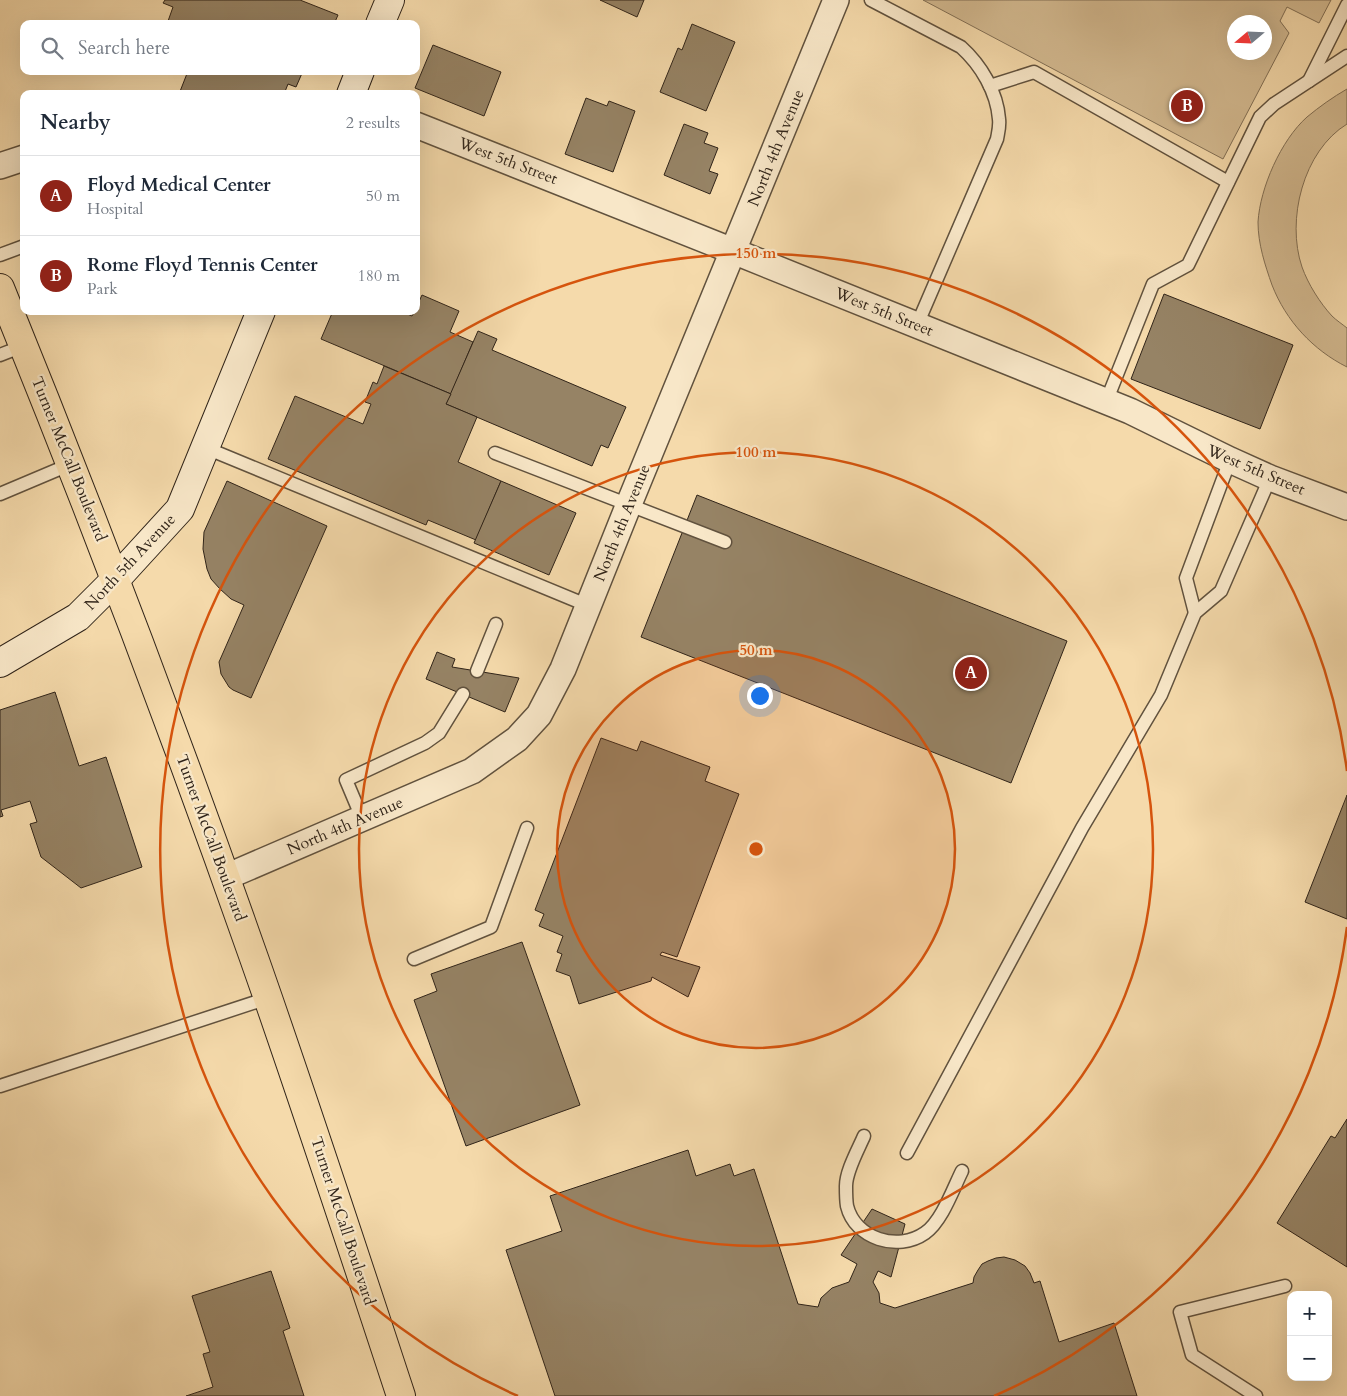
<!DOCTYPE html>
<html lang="en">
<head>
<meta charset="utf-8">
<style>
	:root { --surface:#fff; --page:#f6f6f7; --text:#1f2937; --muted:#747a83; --line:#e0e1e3; --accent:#8f2418 }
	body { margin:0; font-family:Cardo,serif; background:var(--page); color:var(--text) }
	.controls { position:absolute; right:15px; bottom:15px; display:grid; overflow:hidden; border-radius:10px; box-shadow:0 5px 20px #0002 }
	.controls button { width:45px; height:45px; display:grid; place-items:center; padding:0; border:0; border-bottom:1px solid var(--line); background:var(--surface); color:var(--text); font:25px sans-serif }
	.compass { position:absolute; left:1227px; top:15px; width:45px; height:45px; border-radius:50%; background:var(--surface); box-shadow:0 5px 20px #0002; rotate:251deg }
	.you { position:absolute; left:759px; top:695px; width:18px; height:18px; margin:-12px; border:4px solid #fff; border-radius:50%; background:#1a73e8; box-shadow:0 0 0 8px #1a73e833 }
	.badge { display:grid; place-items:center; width:32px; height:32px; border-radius:50%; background:var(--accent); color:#fff; font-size:16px; font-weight:700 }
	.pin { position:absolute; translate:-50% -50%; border:2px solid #fff; box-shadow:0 1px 5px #0006 }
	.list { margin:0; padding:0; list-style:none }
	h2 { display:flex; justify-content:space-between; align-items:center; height:65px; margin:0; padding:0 20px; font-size:21px }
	h2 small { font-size:16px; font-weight:400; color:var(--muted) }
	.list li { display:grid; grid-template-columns:32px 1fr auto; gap:15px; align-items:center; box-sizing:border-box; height:80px; padding:0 20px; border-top:1px solid var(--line) }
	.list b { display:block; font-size:19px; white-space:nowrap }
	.list p { margin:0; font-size:16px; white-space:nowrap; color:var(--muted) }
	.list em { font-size:16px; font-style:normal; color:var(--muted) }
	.icon { flex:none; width:28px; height:28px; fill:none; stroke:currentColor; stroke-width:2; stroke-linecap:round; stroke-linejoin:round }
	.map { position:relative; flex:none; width:1347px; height:1396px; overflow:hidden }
	.search { position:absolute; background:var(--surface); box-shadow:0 5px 20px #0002; left:20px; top:20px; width:400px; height:55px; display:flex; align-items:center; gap:12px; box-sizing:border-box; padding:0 18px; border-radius:10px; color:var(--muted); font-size:19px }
	.panel { position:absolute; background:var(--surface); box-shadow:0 5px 20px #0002; left:20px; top:90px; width:400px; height:225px; border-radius:10px }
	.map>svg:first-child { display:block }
	.green { fill:#d4bb92; stroke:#827056; fill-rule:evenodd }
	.building { fill:#968365; stroke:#302419 }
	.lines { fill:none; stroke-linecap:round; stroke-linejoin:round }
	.lane-casing { stroke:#61523e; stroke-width:15 }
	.street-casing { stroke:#61523e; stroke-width:28 }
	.secondary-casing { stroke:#302419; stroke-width:30 }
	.primary-casing { stroke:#302419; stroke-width:30 }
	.lane { stroke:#f8e7c8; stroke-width:12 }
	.street { stroke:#f8e7c8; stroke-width:25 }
	.secondary { stroke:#f8e7c8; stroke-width:28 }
	.primary { stroke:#f5daab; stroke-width:28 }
	.ring { fill:none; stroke:#d6540d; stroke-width:2.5 }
	.labels { text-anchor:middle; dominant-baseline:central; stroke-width:4.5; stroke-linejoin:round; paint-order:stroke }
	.street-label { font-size:16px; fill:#302419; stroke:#f8e7c8 }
	.centre { fill:#d6540d; stroke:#f8e7c8; stroke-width:2.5 }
	.ring-label { font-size:15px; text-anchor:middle; font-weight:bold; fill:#d6540d; stroke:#f8e7c8; stroke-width:4.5; stroke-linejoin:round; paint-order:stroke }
</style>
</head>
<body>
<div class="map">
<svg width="1347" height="1396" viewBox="0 0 1347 1396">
	<rect width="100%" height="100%" fill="#f5daab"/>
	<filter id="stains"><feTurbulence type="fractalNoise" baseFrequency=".004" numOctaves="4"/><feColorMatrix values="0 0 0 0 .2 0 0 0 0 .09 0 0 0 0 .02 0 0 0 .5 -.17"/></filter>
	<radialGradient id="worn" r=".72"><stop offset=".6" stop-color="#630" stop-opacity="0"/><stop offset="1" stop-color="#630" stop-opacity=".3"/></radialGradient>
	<g class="green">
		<path d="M923 0H1331L1319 23 1287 7 1280 21 1289 33 1223 159ZM1234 22H1264V52H1234Z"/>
		<path d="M1347 89V124C1303 151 1286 220 1302 267 1308 284 1320 303 1332 316 1336 320 1342 324 1347 328V367C1313 350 1286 321 1272 285 1265 265 1258 244 1258 222 1260 188 1281 140 1307 117 1319 107 1333 97 1347 89Z"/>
	</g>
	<g class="building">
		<polygon points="165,0 300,0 338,15 334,24 167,24 173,7 163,3"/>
		<polygon points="600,0 644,0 637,17"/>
		<polygon points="692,24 735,42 706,111 660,92 678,48 682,50"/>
		<polygon points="433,45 501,72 484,116 415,88"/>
		<polygon points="188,71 303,71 296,87 288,84 284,94 179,94"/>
		<polygon points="586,98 607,106 609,101 635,111 613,172 565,154"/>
		<polygon points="684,124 708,133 704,143 718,148 709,171 718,174 710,194 664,175"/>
		<polygon points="1164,294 1293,345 1260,429 1131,379"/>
		<polygon points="422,295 459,311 450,332 473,342 451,394 321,339 333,311 400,311 412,316 415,311 416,311 416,308"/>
		<polygon points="478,331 497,339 492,350 626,407 608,448 601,445 592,466 446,404"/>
		<polygon points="384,366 451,394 446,404 477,417 458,462 501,481 476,540 428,520 426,525 268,459 295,396 363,424 371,404 365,402 373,382 377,384"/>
		<polygon points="227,481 327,526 251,698 233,690 229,687 221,674 219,662 244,605 231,599 220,589 211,579 207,569 203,549 204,532"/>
		<polygon points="501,481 576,513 549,575 474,543"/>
		<polygon points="697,495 1067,641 1011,783 641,637"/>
		<polygon points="437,652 455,659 452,667 519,678 505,712 426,679"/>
		<polygon points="55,692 79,766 106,757 142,867 81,888 41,857 30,824 37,822 30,801 1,810 3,816 0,817 0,710"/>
		<polygon points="601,738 637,751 641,741 710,767 705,781 739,794 677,957 662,952 660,955 700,967 688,997 652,977 651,981 579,1004 570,976 556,971 562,954 557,952 563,936 539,926 544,914 535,910"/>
		<polygon points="1347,795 1347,919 1305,902"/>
		<polygon points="522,942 580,1105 466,1146 414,1000 437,991 431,974"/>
		<polygon points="1347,1119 1347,1267 1277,1223 1331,1136 1335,1138"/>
		<polygon points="688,1150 696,1176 730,1164 734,1176 754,1169 798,1304 818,1307 821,1298 832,1288 849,1282 857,1264 841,1255 872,1209 905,1224 891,1277 878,1271 873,1282 879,1293 880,1303 895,1308 973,1283 974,1277 978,1270 982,1264 988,1261 996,1258 1004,1257 1015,1260 1025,1266 1030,1273 1034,1283 1040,1281 1059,1342 1114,1323 1137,1396 555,1396 506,1250 562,1231 550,1196"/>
		<polygon points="271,1271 290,1328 283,1331 304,1396 186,1396 213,1387 203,1354 210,1352 192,1296"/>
	</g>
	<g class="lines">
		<g class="lane-casing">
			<g id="lane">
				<path d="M871 0 961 47C981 65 997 92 999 119 1000 126 998 133 997 139L917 325"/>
				<polyline points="1309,81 1347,5"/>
				<polyline points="990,86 1034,72 1228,182"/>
				<polyline points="0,255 24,246"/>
				<polyline points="0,355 23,346"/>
				<polyline points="1106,402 1153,284 1188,265 1260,117 1274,104 1347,56"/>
				<polyline points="206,448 589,606"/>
				<polyline points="495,453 725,542"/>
				<polyline points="0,494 71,464"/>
				<polyline points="1195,613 1186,578 1230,460"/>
				<polyline points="477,671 496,624"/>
				<polyline points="362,818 346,780 425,743 439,733 463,694"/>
				<polyline points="414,959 491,927 527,828"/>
				<polyline points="0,1086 268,998"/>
				<path d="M864 1136C858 1150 846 1171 846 1186 846 1192 846 1200 847 1206 855 1239 898 1252 925 1233 942 1221 953 1189 962 1171"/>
				<polyline points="907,1153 1082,828 1161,695 1195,613 1221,591 1270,478"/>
				<polyline points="1256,1396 1192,1355 1180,1312 1285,1286"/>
			</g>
		</g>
		<g class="street-casing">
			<g id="street">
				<polyline points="416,125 733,251 1130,411 1230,460 1270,478 1347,507"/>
				<polyline points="0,166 24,158"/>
				<polyline points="226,877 472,771 517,739 539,715 563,669 629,504 836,0"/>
			</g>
		</g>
		<g class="secondary-casing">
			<g id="secondary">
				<polyline points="380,24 390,0"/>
				<polyline points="351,94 360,71"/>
				<polyline points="0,663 78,617 116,579 180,509 261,311"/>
			</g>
		</g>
		<g class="primary-casing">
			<path id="primary" d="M0 288C90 509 175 733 254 958 305 1103 353 1250 401 1396"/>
		</g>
		<use href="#lane" class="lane"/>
		<use href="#street" class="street"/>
		<use href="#secondary" class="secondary"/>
		<use href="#primary" class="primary"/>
	</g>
	<circle cx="756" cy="849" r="199" fill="#d6540d" fill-opacity=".12"/>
	<g class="ring">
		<circle cx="756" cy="849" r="199"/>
		<circle cx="756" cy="849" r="397"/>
		<path d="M1347 927A596 596 0 0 1 994 1396M518 1396A596 596 0 1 1 1347 771"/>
	</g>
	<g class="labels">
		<g class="street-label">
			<text transform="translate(776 148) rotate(-68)">North 4th Avenue</text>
			<text transform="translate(508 161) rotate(21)">West 5th Street</text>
			<text transform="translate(884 312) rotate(22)">West 5th Street</text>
			<text transform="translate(69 459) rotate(68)">Turner McCall Boulevard</text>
			<text transform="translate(1256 470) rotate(23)">West 5th Street</text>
			<text transform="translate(622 523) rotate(-68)">North 4th Avenue</text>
			<text transform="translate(130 562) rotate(-47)">North 5th Avenue</text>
			<text transform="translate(345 826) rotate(-23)">North 4th Avenue</text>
			<text transform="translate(211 838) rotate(70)">Turner McCall Boulevard</text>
			<text transform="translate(343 1221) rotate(72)">Turner McCall Boulevard</text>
		</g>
	</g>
	<circle cx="756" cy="849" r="8" class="centre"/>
	<g class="ring-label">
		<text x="756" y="258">150 m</text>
		<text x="756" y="457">100 m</text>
		<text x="756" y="655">50 m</text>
	</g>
	<rect width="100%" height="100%" filter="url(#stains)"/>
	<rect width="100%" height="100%" fill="url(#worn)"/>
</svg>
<div class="controls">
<button>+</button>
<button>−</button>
</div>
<svg class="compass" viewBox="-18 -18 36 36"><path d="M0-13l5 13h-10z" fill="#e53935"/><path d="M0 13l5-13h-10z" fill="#747a83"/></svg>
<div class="you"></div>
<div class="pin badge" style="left:971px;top:673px">A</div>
<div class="pin badge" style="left:1187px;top:106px">B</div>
<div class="search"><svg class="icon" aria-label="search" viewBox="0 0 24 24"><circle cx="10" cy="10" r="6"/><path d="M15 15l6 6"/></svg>Search here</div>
<section class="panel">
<h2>Nearby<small>2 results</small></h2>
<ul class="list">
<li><span class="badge">A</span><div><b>Floyd Medical Center</b><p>Hospital</p></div><em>50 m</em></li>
<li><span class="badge">B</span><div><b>Rome Floyd Tennis Center</b><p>Park</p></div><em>180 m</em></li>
</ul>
</section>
</div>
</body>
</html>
